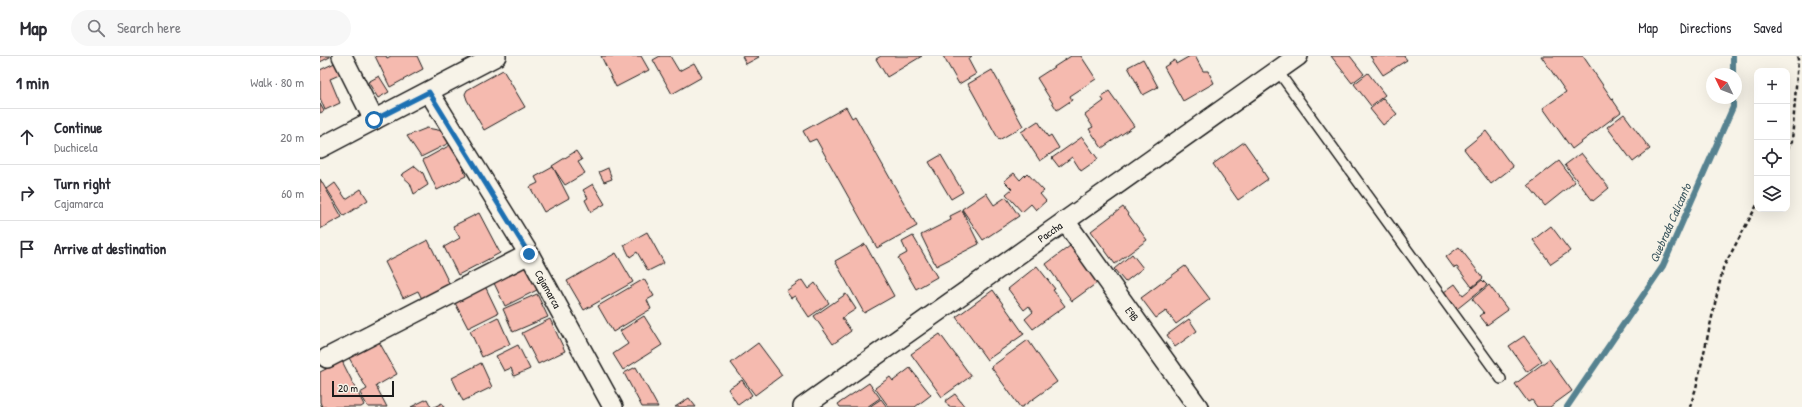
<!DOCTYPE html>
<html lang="en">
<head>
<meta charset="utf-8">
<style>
	:root { --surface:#fff; --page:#f7f7f7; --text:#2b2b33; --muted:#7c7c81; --line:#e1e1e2 }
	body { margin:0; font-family:"Patrick Hand",sans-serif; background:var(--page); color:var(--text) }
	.controls { position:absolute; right:12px; top:12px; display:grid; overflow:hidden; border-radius:8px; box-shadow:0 4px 16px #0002 }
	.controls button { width:36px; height:36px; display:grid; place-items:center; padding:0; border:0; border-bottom:1px solid var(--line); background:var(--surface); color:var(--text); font:20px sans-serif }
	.compass { position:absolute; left:1386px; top:12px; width:36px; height:36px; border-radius:50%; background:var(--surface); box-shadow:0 4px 16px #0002; rotate:313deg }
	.scale { position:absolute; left:12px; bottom:10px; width:62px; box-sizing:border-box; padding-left:4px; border:2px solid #1c1c1c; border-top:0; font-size:11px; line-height:14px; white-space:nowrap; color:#1c1c1c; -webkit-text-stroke:3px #f7f3e8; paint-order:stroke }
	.stop { position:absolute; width:12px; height:12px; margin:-9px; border:3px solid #1f6fb2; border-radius:50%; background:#fff }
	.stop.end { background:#1f6fb2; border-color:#fff; box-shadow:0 1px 4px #0008 }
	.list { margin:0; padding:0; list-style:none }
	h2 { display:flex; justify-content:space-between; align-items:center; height:52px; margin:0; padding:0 16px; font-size:17px }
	h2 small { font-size:13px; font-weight:400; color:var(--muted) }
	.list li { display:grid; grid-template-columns:26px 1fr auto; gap:12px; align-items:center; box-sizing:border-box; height:56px; padding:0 16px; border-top:1px solid var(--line) }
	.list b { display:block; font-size:15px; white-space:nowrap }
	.list p { margin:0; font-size:13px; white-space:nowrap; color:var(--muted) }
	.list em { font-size:13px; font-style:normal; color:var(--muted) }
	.icon { flex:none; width:22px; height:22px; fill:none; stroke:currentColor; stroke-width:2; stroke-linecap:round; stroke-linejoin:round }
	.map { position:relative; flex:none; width:1482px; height:351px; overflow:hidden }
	header { display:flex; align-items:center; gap:24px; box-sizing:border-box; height:56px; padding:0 20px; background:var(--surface); border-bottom:1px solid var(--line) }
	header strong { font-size:19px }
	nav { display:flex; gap:22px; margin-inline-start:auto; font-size:14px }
	.search { width:280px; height:36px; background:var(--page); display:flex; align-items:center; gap:10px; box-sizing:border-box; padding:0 14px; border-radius:22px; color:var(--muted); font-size:15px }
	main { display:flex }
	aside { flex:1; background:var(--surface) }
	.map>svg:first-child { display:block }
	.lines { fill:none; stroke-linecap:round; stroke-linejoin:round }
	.stream { stroke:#568290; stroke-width:6 }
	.building { fill:#f5baaf; stroke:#1c1c1c }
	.service-casing { stroke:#1c1c1c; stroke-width:12 }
	.minor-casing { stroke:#1c1c1c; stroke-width:22 }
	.path { stroke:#1c1c1c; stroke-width:2.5; stroke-dasharray:4 3; stroke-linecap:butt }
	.service { stroke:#f7f3e8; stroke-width:9 }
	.minor { stroke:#f7f3e8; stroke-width:19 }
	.route { stroke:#1f6fb2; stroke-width:5 }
	.labels { text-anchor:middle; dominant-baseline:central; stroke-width:3; stroke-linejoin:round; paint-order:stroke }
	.street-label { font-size:11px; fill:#1c1c1c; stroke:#f7f3e8 }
	.water-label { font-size:12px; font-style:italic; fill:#3e5860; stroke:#f7f3e8 }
</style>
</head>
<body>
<header>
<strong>Map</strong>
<div class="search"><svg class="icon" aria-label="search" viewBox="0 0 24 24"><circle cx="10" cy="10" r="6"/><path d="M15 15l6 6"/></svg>Search here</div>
<nav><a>Map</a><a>Directions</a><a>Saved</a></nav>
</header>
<main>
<aside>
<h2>1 min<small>Walk · 80 m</small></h2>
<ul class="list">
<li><svg class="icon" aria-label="ahead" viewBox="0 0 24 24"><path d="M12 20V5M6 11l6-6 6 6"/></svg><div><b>Continue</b><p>Duchicela</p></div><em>20 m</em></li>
<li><svg class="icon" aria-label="right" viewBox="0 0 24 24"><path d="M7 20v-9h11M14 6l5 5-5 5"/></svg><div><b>Turn right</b><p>Cajamarca</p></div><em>60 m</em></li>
<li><svg class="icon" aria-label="arrive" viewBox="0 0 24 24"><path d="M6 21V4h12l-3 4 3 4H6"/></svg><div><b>Arrive at destination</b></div></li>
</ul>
</aside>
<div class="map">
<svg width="1482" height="351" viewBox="0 0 1482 351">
	<rect width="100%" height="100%" fill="#f7f3e8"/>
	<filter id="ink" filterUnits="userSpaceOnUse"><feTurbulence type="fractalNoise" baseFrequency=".025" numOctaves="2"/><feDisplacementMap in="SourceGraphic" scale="8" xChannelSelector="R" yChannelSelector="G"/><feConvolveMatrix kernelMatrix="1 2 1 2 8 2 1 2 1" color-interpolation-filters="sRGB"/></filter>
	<g filter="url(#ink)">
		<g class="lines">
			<g class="stream">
				<polyline points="1413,18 1413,0"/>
				<polyline points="1247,351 1343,210 1413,51 1413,42"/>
			</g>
		</g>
		<g class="building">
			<polygon points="0,0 10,0 10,1 0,6"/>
			<polygon points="55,0 66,0 67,2 71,0 97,0 103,13 70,31"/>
			<polygon points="281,0 321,0 329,14 296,31"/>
			<polygon points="340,0 350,0 359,15 374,7 382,21 352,38 333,4"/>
			<polygon points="422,0 438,0 439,1 426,8"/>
			<polygon points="561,0 602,0 567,21 556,3"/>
			<polygon points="623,0 652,0 648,3 656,18 639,28"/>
			<polygon points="751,0 761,0 776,23 750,40 752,44 737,54 717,22"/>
			<polygon points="870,0 875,0 883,15 888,15 894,27 863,45 844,11 855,4 856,8"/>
			<polygon points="1011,0 1030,0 1044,18 1032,27"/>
			<polygon points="1050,0 1084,0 1087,4 1063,19"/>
			<polygon points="1221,0 1263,0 1301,56 1252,93 1223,52 1246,36"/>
			<polygon points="823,3 838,31 823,39 808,11"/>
			<polygon points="21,4 26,16 10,23 20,47 5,54 0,42 0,14"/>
			<polygon points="183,14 205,51 164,74 147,44 145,38 147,34"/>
			<polygon points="672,14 703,70 679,84 648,28"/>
			<polygon points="1048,17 1065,39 1051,50 1034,28"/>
			<polygon points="59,20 69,36 58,42 48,26"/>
			<polygon points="789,35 814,70 782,92 769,73 773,71 765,59 784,45 781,41"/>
			<polygon points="1063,42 1077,58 1063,69 1050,53"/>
			<polygon points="0,48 4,55 0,57"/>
			<polygon points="526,51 532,62 535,60 597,170 557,192 496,83 489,86 483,75"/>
			<polygon points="1304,58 1330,93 1313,106 1287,71"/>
			<polygon points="718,65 728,81 731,79 739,92 720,105 701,76"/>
			<polygon points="107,72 123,75 131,86 101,101 87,80"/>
			<polygon points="1166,75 1193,111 1171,128 1144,93"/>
			<polygon points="762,81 778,103 761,115 752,101 739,111 732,102"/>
			<polygon points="924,86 943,113 942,114 948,123 918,144 893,108"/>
			<polygon points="134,87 146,120 117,134 103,104"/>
			<polygon points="256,95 262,104 258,106 265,117 245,129 232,110"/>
			<polygon points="1261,97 1289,132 1273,145 1245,109"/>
			<polygon points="621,99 643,136 631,143 609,106"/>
			<polygon points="1239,105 1255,126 1225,150 1208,129"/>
			<polygon points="95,110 103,117 108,129 94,138 90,127 81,119"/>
			<polygon points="233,111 249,142 224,156 210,131 218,127 215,121"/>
			<polygon points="288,112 292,123 284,126 279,116"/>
			<polygon points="694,117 700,124 707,117 724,135 720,138 726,145 716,154 711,148 702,156 686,138 692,133 684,125"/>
			<polygon points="0,123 22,161 0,173"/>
			<polygon points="15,127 26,143 41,133 48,144 24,160 7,133"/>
			<polygon points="273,128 285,148 271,156 265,144 268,142 263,134"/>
			<polygon points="666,137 674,149 686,141 699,160 663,184 642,153"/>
			<polygon points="803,151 827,184 795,208 771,175"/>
			<polygon points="642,154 659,188 616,210 601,179 631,164 630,160"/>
			<polygon points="159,157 180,197 138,219 124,191 140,182 133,170"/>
			<polygon points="1231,170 1250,195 1231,208 1213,184"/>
			<polygon points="327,176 344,207 328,215 317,196 310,201 304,189"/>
			<polygon points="593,180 617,221 596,233 578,202 587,197 582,186"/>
			<polygon points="108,184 131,231 103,245 98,235 83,242 65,206"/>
			<polygon points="754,187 781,224 752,245 726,208"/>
			<polygon points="545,188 574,240 544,257 515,205"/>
			<polygon points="1139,191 1163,222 1152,231 1137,211 1134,212 1126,201"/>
			<polygon points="296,197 313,226 264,254 247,225"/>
			<polygon points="812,198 823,212 805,226 794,213"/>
			<polygon points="207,208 219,233 185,250 173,225"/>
			<polygon points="717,210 735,233 733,234 745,250 713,273 705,263 713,256 709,250 704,254 688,233"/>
			<polygon points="865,210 890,243 856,268 846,255 836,262 821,242"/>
			<polygon points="324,223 334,240 327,244 331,253 293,276 278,250"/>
			<polygon points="482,224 488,233 495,227 509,247 489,261 475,240 471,242 466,235"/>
			<polygon points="1162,224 1167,229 1137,253 1124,236 1135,228 1143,239"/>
			<polygon points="1169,229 1188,254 1167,269 1160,260 1164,257 1152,243"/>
			<polygon points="165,230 178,257 148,272 134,245"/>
			<polygon points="673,234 704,278 667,304 636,261"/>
			<polygon points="217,238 228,261 193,276 183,253"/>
			<polygon points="526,238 536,253 522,262 531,275 513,288 494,260"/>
			<polygon points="324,260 342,289 303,314 293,298 308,288 300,275"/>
			<polygon points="178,261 190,288 162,301 150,275"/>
			<polygon points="230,263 245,295 218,308 202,277"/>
			<polygon points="869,263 877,275 855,291 847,279"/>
			<polygon points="620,278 651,320 622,341 591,298"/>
			<polygon points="1204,280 1222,305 1207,316 1189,290"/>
			<polygon points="58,284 77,318 56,330 67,351 48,351 40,337 47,333 28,300"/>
			<polygon points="708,284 737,326 702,351 700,351 671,311"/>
			<polygon points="438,287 462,319 435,339 411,307"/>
			<polygon points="198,289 210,313 194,320 191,312 184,315 176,300"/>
			<polygon points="1229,303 1252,335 1230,351 1217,351 1212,344 1208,346 1195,328"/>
			<polygon points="22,305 44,349 41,351 2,351 0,346 0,316"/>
			<polygon points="161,307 172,331 143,345 132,322"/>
			<polygon points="316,311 338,351 322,351 304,317"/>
			<polygon points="590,312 611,339 595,351 569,351 555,332 570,321 573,325"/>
			<polygon points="422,324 432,339 418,349 408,333"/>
			<polygon points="549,327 560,342 547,351 520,351 518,348"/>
			<polygon points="635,338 645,351 629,351 625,345"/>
			<polygon points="369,342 376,351 355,351"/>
			<polygon points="107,343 111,351 91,351"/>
			<polygon points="561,343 567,351 549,351"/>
			<polygon points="122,347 124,351 114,351"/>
		</g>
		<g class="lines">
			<g class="service-casing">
				<polyline id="service" points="957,14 1181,323"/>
			</g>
			<g class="minor-casing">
				<g id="minor">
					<polyline points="22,0 54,64"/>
					<polyline points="109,36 209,198 293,351"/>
					<polyline points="0,92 176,0"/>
					<polyline points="745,165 878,351"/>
					<polyline points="7,302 209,198"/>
					<polyline points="483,351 978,0"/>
				</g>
			</g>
			<g class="path">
				<polyline points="1467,94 1472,85 1478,3 1477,0"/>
				<polyline points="1370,351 1376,332 1403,212 1437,149"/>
			</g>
			<use href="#service" class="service"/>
			<use href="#minor" class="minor"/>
		</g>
	</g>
	<g class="lines" filter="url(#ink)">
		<polyline class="route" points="54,64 109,36 209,198"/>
	</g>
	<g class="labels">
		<g class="street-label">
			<text transform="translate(730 176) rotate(-35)">Paccha</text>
			<text transform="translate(228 233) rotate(61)">Cajamarca</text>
			<text transform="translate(812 258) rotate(54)">E9B</text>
		</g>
		<g class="water-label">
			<text transform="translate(1350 167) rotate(-66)">Quebrada Calicanto</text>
		</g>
	</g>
</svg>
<div class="controls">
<button>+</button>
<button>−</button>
<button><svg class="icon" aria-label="locate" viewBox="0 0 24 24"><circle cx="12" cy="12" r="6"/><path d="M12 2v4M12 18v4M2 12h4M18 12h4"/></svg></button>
<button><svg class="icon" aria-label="layers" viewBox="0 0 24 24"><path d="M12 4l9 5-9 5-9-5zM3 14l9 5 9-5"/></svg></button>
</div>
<svg class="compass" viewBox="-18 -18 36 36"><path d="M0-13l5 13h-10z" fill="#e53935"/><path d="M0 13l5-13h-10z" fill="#7c7c81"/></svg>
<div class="scale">20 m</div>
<div class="stop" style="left:54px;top:64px"></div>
<div class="stop end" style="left:209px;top:198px"></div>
</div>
</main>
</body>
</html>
